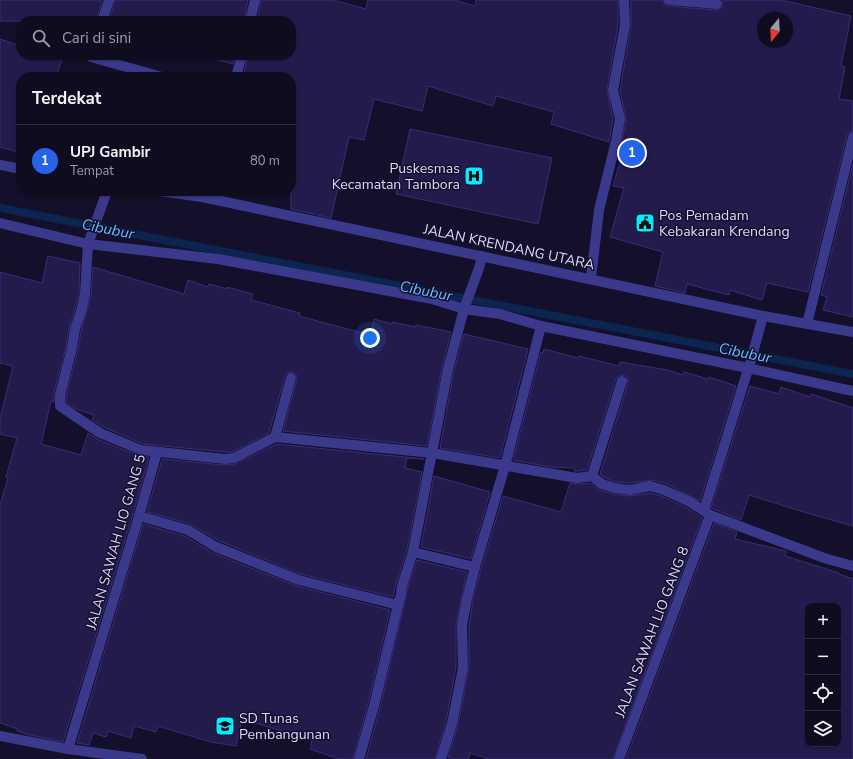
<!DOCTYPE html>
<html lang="id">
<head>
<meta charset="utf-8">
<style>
	:root { --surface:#0f0c20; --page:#1d1a2d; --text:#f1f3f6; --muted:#9b9ba5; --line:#2f2c3e; --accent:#2563eb }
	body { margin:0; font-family:"Nunito Sans",sans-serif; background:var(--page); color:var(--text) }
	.controls { position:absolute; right:12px; bottom:12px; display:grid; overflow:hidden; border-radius:8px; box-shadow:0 1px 3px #0004 }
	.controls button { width:36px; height:36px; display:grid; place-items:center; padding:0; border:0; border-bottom:1px solid var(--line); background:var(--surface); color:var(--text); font:20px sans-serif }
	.compass { position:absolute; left:757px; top:12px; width:36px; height:36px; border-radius:50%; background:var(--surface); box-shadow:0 1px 3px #0004; rotate:198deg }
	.you { position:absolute; left:370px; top:338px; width:14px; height:14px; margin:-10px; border:3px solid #fff; border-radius:50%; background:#1a73e8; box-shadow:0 0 0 6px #1a73e833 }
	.badge { display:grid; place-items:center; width:26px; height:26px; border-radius:50%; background:var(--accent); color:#fff; font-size:13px; font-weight:700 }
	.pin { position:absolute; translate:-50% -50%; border:2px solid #fff; box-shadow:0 1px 4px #0006 }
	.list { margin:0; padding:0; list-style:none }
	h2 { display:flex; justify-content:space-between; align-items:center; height:52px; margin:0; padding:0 16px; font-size:17px }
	h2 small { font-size:13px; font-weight:400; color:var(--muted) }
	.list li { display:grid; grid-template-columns:26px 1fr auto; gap:12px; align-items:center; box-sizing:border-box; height:72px; padding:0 16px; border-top:1px solid var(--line) }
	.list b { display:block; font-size:15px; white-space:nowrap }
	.list p { margin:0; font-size:13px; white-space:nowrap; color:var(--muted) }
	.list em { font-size:13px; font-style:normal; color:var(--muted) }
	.icon { flex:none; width:22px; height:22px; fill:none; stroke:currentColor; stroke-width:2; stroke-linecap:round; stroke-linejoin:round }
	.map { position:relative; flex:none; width:853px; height:759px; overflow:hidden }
	.search { position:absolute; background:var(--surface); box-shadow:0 1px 3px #0004; left:16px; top:16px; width:280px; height:44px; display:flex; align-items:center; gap:10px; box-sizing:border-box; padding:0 14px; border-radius:16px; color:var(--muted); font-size:15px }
	.panel { position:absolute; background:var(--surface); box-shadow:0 1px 3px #0004; left:16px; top:72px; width:280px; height:124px; border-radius:16px }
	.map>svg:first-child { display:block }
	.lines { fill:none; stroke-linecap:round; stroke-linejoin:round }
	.stream { stroke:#0b2550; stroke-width:8 }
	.building { fill:#241b4d; stroke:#3a2c7a; fill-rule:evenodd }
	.minor { stroke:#3a398c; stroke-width:10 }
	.labels { text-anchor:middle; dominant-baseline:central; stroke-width:3; stroke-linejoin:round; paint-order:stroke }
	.poi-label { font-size:14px; fill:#dedaff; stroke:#14102b; text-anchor:start }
	.street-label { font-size:14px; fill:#dedaff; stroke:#14102b }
	.water-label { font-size:15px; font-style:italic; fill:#68bcff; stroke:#14102b }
</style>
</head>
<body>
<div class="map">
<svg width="853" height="759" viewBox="0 0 853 759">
	<rect width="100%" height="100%" fill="#14102b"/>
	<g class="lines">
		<polyline class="stream" points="0,208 853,374"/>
	</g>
	<g class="building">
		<polygon points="0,0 102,0 96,21 0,21"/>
		<polygon points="115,0 248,0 244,21 109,21"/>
		<polygon points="261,0 333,0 366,9 368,0 454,0 475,6 476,0 618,0 618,25 607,89 613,119 609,142 551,124 554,112 496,96 493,106 428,86 422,111 374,99 364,140 349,137 331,218 291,209 291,77 243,77 248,55 291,55 291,21 257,21"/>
		<path d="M631 0H663L665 5 668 6 716 10 723 7V4L722 0H781L851 16 841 66 845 67 839 99 853 101V131L849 132 847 135 808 292 767 283 762 300 730 290 729 295 687 284 685 293 655 286 663 252 610 237 624 188 613 186 620 162 618 161 626 120 620 90 631 26ZM763 18H787V42H763Z"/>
		<polygon points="0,39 21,46 21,55 49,55 62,59 56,77 21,77 21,153 0,147"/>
		<polygon points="200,55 235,55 233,64"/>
		<polygon points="410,129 552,158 538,224 396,194"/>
		<polygon points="853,164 853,317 823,310 827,297 821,295"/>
		<polygon points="48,256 80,263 79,293 76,306 69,328 66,347 54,393 54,402 51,401 41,444 81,455 88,433 97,439 139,456 149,457 133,514 63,742 30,735 17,731 18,729 0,723 0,505 8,478 6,477 17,438 0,434 0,418 13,366 0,363 0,272 42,283"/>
		<polygon points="93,267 184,294 188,280 208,287 209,284 227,289 227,287 253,294 251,300 300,313 299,316 370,335 374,319 392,324 393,322 415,327 416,325 451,332 442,368 427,446 283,431 297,379 296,374 292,372 287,373 285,376 269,433 232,452 225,452 143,444 103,427 92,420 94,415 76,409 66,403 66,396 78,350 81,331 91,295"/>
		<polygon points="464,334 528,349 500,458 440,448 454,370"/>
		<polygon points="544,349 578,358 579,356 619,366 620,362 668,370 683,375 684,372 708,379 709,377 736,386 700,501 667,484 652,480 630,483 615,482 605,478 600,474 628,383 627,377 624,375 618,376 616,379 587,470 577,471 574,471 575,468 550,467 513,460 541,352 543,353"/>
		<polygon points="750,386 779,394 781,387 810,397 811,394 853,408 853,526 807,513 749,495 741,520 711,508"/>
		<polygon points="276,444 424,459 407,458 405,468 422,472 407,550 396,584 393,597 301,574 219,541 190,524 147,512 162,459 224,465 235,464"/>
		<polygon points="434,476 490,492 471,559 421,547"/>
		<polygon points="570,483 578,484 590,483 600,490 613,494 629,496 650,493 662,496 687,508 702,518 613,759 489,759 470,753 468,759 454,759 448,757 458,725 469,669 469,626 473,600 481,569 503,496 561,512"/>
		<path d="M714 523 737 532 735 539 786 551 785 556 839 573V574L853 579V759H626ZM808 606H838V744H808Z"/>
		<polygon points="143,524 185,536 213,553 297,586 390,610 369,700 353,759 339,759 310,749 312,740 242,719 236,746 211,742 158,726 156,732 134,726 131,738 108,731 106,737 93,733 89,745 77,743"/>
		<polygon points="417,560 467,572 456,624 456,667 446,722 435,759 366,759 381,704 408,587"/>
	</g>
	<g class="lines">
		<g class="minor">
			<polyline points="669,0 717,4"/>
			<polyline points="102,21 109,0"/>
			<polyline points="250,21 255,0"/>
			<polyline points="91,55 91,57 162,77"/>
			<polyline points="236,77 242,55"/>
			<polyline points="0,165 21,169"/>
			<polyline points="107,191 88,244 85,294 82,308 75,329 72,348 60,395 60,406 63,408 100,433 141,450 225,459 234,458 275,437 432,453 577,478 592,476 602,484 614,488 630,490 650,486 664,490 690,502 710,515 827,559 853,566"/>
			<polyline points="159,191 202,197 763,316 853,332"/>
			<polyline points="0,223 88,244 218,259 432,299 464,309 500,314 541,326 748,368 853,391"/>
			<polyline points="591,278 599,210 616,141 620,119 613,90 625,25 624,0"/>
			<polyline points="807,324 853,137"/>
			<polyline points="275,437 291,378"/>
			<polyline points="592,476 622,381"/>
			<polyline points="704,510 751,360 763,316"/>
			<polyline points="139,516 188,530 216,547 299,580 398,605 401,594 402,586 413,552 448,369 464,309 479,268 482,256"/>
			<polyline points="413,552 475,567"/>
			<polyline points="0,736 68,749 142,759"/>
			<polyline points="68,749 139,516 157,452"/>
			<polyline points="359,759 375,702 398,605"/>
			<polyline points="441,759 452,724 463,668 462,625 467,599 475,567 505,466 541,326"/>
			<polyline points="619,759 710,515"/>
		</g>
	</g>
	<defs>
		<g id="hospital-square" transform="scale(1)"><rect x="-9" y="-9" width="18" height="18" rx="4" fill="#06ecff" stroke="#14102b"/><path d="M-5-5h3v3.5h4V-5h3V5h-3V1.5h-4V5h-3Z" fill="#111"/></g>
		<g id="civic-square" transform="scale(1)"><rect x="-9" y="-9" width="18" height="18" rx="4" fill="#06ecff" stroke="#14102b"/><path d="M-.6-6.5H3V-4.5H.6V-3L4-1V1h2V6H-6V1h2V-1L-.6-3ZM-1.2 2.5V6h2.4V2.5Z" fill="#111"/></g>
		<g id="school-square" transform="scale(1)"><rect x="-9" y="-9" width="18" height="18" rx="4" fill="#06ecff" stroke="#14102b"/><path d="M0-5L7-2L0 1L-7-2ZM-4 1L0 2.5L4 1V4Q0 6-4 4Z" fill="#111"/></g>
	</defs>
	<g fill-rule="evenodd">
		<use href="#hospital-square" x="474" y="176"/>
		<use href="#civic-square" x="645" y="223"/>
		<use href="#school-square" x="225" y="726"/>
	</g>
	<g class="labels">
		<g class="poi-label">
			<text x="460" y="168" text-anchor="end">Puskesmas<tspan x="460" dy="16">Kecamatan Tambora</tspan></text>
			<text x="659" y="215">Pos Pemadam<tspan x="659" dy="16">Kebakaran Krendang</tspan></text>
			<text x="239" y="718">SD Tunas<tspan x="239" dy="16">Pembangunan</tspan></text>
		</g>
		<g class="street-label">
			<text transform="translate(509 247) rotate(12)">JALAN KRENDANG UTARA</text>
			<text transform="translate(116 542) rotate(-74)">JALAN SAWAH LIO GANG 5</text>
			<text transform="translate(652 632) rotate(-69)">JALAN SAWAH LIO GANG 8</text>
		</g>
		<g class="water-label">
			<text transform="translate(108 229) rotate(11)">Cibubur</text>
			<text transform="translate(426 291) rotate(11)">Cibubur</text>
			<text transform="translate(745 353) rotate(11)">Cibubur</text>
		</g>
	</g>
</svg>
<div class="controls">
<button>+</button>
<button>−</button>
<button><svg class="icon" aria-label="locate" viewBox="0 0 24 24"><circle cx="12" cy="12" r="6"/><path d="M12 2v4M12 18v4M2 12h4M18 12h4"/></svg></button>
<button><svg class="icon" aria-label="layers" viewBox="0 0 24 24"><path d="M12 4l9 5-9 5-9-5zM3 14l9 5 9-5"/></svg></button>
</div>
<svg class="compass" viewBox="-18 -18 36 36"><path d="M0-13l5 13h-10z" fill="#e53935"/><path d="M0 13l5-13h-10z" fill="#9b9ba5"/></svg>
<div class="you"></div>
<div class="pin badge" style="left:632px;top:153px">1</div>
<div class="search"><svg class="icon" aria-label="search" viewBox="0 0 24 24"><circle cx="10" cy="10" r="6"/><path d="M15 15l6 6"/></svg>Cari di sini</div>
<section class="panel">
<h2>Terdekat<small></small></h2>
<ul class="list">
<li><span class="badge">1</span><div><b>UPJ Gambir</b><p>Tempat</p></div><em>80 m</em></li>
</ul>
</section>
</div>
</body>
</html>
